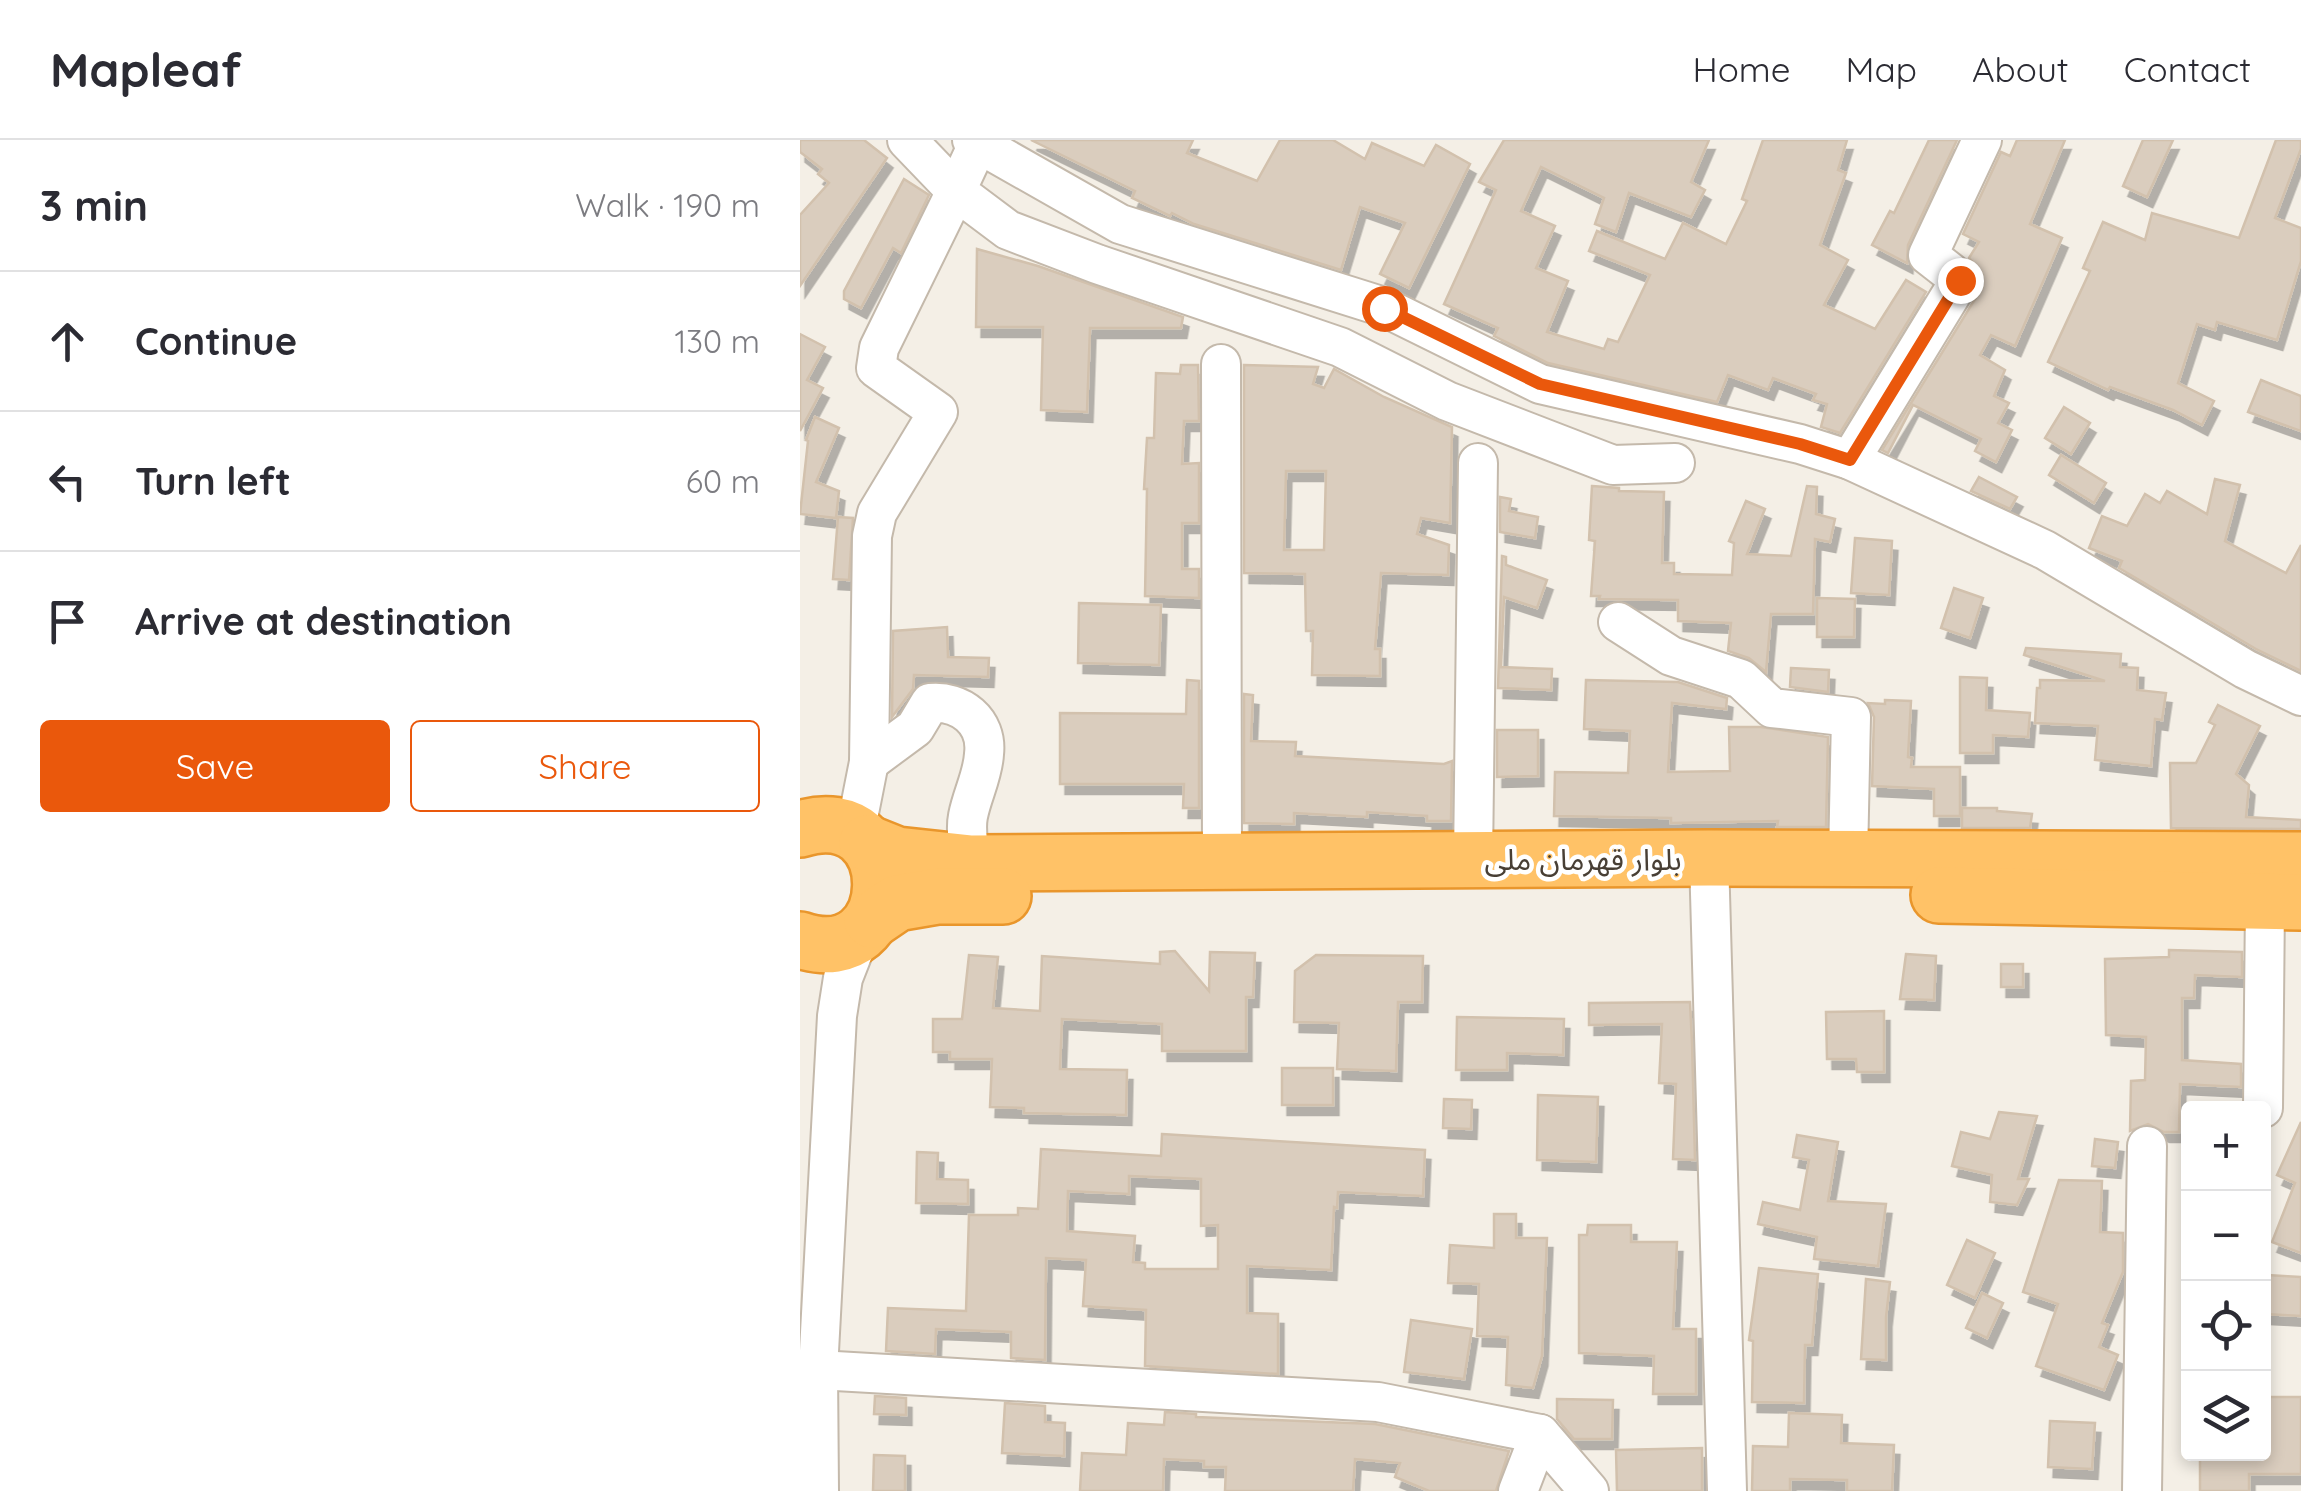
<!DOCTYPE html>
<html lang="en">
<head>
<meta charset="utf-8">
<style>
	:root { --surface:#fff; --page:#f7f7f7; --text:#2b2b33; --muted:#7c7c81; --line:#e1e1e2; --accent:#ea580c }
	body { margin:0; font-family:Quicksand,"Noto Sans Arabic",sans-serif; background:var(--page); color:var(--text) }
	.controls { position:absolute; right:30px; bottom:30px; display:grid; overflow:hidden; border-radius:10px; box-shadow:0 5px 15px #0003 }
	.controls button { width:90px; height:90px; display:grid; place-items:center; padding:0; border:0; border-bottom:2px solid var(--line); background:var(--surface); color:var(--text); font:50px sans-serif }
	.stop { position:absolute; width:30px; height:30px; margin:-22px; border:8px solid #ea580c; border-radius:50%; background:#fff }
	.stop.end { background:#ea580c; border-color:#fff; box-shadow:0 2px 10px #0008 }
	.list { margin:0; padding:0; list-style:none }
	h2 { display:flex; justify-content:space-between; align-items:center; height:130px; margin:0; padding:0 40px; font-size:42px }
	h2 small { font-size:32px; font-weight:400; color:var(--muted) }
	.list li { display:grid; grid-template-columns:65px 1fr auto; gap:30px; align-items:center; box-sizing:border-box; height:140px; padding:0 40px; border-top:2px solid var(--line) }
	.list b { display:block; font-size:38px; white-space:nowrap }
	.list em { font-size:32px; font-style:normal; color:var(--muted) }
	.actions { display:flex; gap:20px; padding:30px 40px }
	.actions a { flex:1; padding:22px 0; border:2px solid var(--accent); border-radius:10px; text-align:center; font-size:35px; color:var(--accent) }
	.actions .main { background:var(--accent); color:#fff }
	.icon { flex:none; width:55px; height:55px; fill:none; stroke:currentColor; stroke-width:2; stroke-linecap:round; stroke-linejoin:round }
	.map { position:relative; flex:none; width:1501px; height:1351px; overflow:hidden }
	header { display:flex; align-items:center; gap:60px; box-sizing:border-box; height:140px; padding:0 50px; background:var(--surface); border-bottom:2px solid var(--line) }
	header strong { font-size:48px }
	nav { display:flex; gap:55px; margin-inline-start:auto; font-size:35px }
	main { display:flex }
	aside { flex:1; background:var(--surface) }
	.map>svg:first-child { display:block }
	.building { fill:#dacdbe; stroke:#d2c1ad; stroke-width:2.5; fill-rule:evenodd; filter:url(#shadow) }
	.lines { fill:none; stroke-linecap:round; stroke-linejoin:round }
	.minor-casing { stroke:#c4b9ab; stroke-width:42 }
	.highway-casing { stroke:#e9962c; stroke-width:60 }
	.minor { stroke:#fff; stroke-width:38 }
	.highway { stroke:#ffc267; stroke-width:55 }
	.route { stroke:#ea580c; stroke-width:12 }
	.labels { text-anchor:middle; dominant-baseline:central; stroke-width:9; stroke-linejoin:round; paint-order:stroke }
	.street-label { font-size:30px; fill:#483f35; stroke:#fff }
</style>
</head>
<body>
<header>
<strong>Mapleaf</strong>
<nav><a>Home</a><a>Map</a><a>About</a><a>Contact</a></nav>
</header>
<main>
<aside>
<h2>3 min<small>Walk · 190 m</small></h2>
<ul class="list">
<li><svg class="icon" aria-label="ahead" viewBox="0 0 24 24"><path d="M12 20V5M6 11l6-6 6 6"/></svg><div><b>Continue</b></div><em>130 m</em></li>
<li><svg class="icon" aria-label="left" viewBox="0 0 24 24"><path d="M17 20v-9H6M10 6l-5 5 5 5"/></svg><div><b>Turn left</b></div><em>60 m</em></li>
<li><svg class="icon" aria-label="arrive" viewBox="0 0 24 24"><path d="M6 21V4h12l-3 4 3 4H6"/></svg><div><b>Arrive at destination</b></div></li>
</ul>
<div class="actions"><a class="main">Save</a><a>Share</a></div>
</aside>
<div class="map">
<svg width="1501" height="1351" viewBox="0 0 1501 1351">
	<defs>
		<filter id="shadow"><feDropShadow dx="5.5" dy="10" stdDeviation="0" flood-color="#0004"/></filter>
	</defs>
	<rect width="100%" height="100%" fill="#f4efe6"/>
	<g class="building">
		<polygon points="0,0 64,0 87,18 0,146 0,75 29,43 18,34 22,29 0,12"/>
		<polygon points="231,0 393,0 387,13 457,41 480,0 533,0 565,19 572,3 624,26 636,5 670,24 609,148 580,134 605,83 560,67 541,130 394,84 372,73 370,76 332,58 335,51"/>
		<polygon points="704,0 909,0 891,42 905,50 891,77 829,53 816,92 795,84 804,58 741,27 721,71 755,86 736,128 768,141 747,192 804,209 808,199 818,202 850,135 789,111 797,91 865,119 883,83 926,104 947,61 942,59 963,0 1047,0 1038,30 1046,33 1020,105 1048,120 1024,165 1075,189 1106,140 1126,152 1040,293 1021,287 1027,264 1013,260 1016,254 973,238 968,250 928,235 917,262 748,223 694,196 698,188 644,164 696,50 679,42"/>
		<polygon points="1129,0 1157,0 1108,105 1107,123 1072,105 1090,71 1094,73"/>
		<polygon points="1217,0 1265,0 1230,84 1262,98 1215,206 1191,195 1180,215 1205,230 1194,256 1209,263 1198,283 1212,290 1196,322 1175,311 1181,299 1113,265 1088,313 1082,310 1180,151 1181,132 1169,118 1179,102 1163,94 1201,12 1210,16"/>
		<polygon points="1343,0 1373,0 1347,57 1323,46"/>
		<polygon points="1476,0 1501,0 1501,9 1475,78 1501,88 1501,121 1477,200 1417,182 1415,190 1397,184 1378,243 1414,261 1402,285 1373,270 1310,247 1308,250 1248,222 1290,131 1283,128 1303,82 1345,100 1352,73 1439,98"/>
		<polygon points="104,39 129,55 101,113 93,108 61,168 44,159 44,151"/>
		<polygon points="177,109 238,126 383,177 381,188 290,188 287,272 241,270 243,187 176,187"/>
		<polygon points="0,194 25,207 7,240 23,248 0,291"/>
		<polygon points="381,225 398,225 399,281 384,281 382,324 399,323 399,383 382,383 382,429 399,429 399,458 345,456 347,349 344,349 347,298 354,298 356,233 380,234"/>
		<path d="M444 225 518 227 513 244 524 248 534 229 584 257 652 287 650 383 621 378 617 394 649 405 648 435 581 433 575 509H580V536L512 535 513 491H506L505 434 444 433ZM486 331H526L524 410H484Z"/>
		<polygon points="1461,240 1501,256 1501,291 1448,272"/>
		<polygon points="1264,267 1290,283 1271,314 1245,298"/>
		<polygon points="15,277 39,288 16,342 39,351 36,378 0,374 8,301 6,300"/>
		<polygon points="1261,315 1306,343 1294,363 1249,335"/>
		<polygon points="1179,337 1217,357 1210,369 1171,351"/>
		<polygon points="1415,339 1440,345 1425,401 1486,433 1501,405 1501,531 1456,509 1319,428 1322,421 1289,408 1302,376 1327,386 1345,354 1360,363 1367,351 1407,374"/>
		<polygon points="792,346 819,348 819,351 864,352 862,423 874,423 874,434 932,435 934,403 929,401 946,361 965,369 947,414 991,416 1007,346 1017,347 1016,374 1035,379 1030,402 1015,399 1013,474 971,474 966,532 949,518 928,511 931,483 878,481 878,460 799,459 800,456 791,456 795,401 789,400"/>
		<polygon points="700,357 711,359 709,371 738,377 735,398 700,392"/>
		<polygon points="38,377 53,378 49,440 33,439"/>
		<polygon points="1055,398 1092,401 1089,455 1051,453"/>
		<polygon points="702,416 706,417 706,425 747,440 737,468 704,457 701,527 752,529 751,550 698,548"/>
		<polygon points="1154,448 1183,458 1170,498 1141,488"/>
		<polygon points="1017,458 1055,459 1054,497 1017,497"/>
		<polygon points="279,463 361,465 359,525 278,523"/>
		<polygon points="147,487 148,517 189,518 188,537 114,535 113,549 92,577 93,491"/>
		<polygon points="1226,508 1321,514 1320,527 1338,528 1337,550 1366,553 1362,580 1355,579 1351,626 1295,620 1298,586 1235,583 1237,548 1240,548 1240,540 1305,541 1224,515"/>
		<polygon points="991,528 1029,530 1028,552 990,547"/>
		<polygon points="1160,537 1187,538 1186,570 1230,573 1228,597 1193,595 1193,613 1160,613"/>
		<polygon points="387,540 399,541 399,668 383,668 384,644 260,644 260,573 386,574"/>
		<polygon points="786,540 878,542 927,558 926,569 872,563 868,632 930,631 929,587 961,587 1028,597 1026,687 977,687 978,681 871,683 871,678 754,676 755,632 828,633 830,591 784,589"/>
		<polygon points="444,554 453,555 451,601 496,602 495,616 644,624 652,621 651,681 627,681 627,676 567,672 567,677 494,673 494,684 444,683"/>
		<polygon points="1085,560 1111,561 1108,617 1112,618 1111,627 1160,627 1160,676 1134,676 1134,649 1072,646 1074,577 1068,563 1085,564"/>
		<polygon points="1418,565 1460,586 1436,634 1449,645 1446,677 1501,680 1501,689 1371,688 1370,623 1396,623 1415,585 1409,582"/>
		<polygon points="697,590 738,590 738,636 697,637"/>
		<polygon points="1162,668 1197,668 1197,671 1232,674 1230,688 1162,688"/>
		<polygon points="1369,810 1442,812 1442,837 1395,835 1394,858 1382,858 1382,920 1441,924 1441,947 1380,944 1379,992 1364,992 1348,984 1330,991 1331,941 1345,940 1346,897 1306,895 1305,819 1369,817"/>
		<polygon points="375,811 409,851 410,812 455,813 453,857 446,857 446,911 362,911 362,884 262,879 260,929 327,930 326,975 224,973 224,968 190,967 192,919 150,919 150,912 133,912 133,879 162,879 169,815 198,817 193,868 240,871 242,816 360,824 360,812"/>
		<polygon points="1106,814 1136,816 1134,860 1100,859"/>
		<polygon points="516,815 623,816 622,862 598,862 596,931 537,929 539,883 494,882 495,831"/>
		<rect x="1201" y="824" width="22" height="23"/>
		<polygon points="890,862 892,903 895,1020 873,1019 876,944 859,943 862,884 789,885 789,863"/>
		<polygon points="1084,871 1084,932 1057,932 1056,919 1027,919 1026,872"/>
		<polygon points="657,877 764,879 763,915 707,913 707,930 656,930"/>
		<rect x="482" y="928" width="51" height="37"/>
		<polygon points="738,955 798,957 796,1022 737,1020"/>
		<polygon points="644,959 672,960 671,989 643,988"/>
		<polygon points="1199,972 1237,976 1218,1039 1229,1039 1217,1065 1190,1062 1192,1035 1152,1026 1161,992 1190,999"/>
		<polygon points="1501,982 1501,1113 1472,1102 1495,1043 1477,1035"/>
		<path d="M362 994 625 1010 623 1056 538 1052 537 1068 534 1067 531 1130 447 1126V1173L478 1174V1234L345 1226 346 1170 283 1166 286 1120 246 1118 245 1220 211 1218V1192L136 1189 135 1214 86 1211 88 1168 166 1171 169 1075H218V1068L238 1069 241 1009 361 1016ZM329 1036 401 1039V1086L418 1085V1129H345V1123L333 1122 335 1096 267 1091 268 1051 329 1054Z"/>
		<polygon points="997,995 1038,1002 1028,1061 1086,1064 1078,1126 1014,1119 1017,1097 958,1084 963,1062 1000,1070 1009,1020 993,1017"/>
		<polygon points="1295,999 1318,1002 1315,1028 1292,1026"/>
		<polygon points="117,1012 138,1013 137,1039 168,1040 168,1064 116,1063"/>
		<polygon points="1259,1040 1302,1041 1300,1092 1323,1093 1323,1132 1302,1183 1308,1185 1299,1207 1318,1215 1304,1250 1236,1226 1258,1164 1223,1152"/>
		<polygon points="694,1074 716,1074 716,1098 747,1098 742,1216 733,1248 706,1245 708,1197 677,1196 679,1144 648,1143 650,1105 694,1108"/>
		<polygon points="788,1085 831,1085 831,1102 877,1102 873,1189 896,1189 896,1254 853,1254 854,1216 779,1213 779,1095 787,1095"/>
		<polygon points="1167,1100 1195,1113 1175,1158 1147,1145"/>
		<polygon points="959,1128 1018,1134 1012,1205 1005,1205 1004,1263 952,1262 953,1201 949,1200"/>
		<polygon points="1467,1135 1501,1137 1501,1176 1465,1174"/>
		<polygon points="1066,1139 1090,1142 1086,1177 1086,1220 1061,1219"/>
		<polygon points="1182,1153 1203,1163 1187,1198 1166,1188"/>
		<polygon points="611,1180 672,1189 664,1239 604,1232"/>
		<polygon points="75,1256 106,1258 106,1275 74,1274"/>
		<polygon points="1470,1257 1501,1257 1501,1334 1449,1334 1449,1351 1400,1351 1400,1314 1467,1314"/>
		<polygon points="757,1259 813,1260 812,1299 774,1299 757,1279"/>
		<polygon points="205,1263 245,1266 245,1282 265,1283 264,1316 202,1313"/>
		<polygon points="365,1272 396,1274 396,1277 575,1284 709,1311 696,1351 629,1351 595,1337 600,1323 555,1319 553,1351 425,1351 426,1327 404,1327 404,1321 364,1319 363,1351 280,1351 282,1313 326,1315 328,1283 364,1285"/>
		<polygon points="989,1273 1042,1275 1041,1303 1094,1305 1092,1351 1047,1351 1047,1340 990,1339 990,1351 952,1351 953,1306 988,1307"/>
		<polygon points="1250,1281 1295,1283 1292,1329 1248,1327"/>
		<polygon points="902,1308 902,1351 817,1351 816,1310"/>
		<polygon points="74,1315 105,1316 105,1351 73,1351"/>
	</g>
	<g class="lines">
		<g class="minor-casing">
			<g id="minor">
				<polyline points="172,0 320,84 584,167 740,244 1000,304 1050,320 1245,410 1445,529 1501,556"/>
				<polyline points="178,4 156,51 208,90 297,124 540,207 647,261 813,325 875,323"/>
				<polyline points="421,224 422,721"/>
				<polyline points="1050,320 1160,140 1128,115 1182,0"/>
				<polyline points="818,482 871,516 941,539 972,568 1051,577 1048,718"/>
				<path d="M69 622 115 588 130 563C160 560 188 581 184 614 183 635 172 655 168 676 165 691 169 708 171 723"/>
				<polyline points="55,693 69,622 72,396 77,373 138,272 76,228 79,208 156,51 107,0"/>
				<polyline points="909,718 927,1351"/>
				<polyline points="673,720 678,323"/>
				<polyline points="1463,968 1465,762"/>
				<polyline points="18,1230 578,1262 740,1294 789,1351"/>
				<polyline points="19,1351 18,1230 37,876 43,838 61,792"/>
				<polyline points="718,1351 740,1294"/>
				<polyline points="1342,1351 1347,1006"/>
			</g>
		</g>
		<g class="highway-casing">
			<g id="highway">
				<path d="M0 689C109 655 106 836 0 800"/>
				<polyline points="67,703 97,715 171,723 909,718 1501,720"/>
				<polyline points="1139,755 1501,762"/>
				<polyline points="72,780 97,763 138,756 203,756"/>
			</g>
		</g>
		<use href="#minor" class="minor"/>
		<use href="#highway" class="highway"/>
	</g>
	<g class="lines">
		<polyline class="route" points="584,168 740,244 1000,304 1050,320 1160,140"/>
	</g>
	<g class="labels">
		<g class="street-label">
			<text x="783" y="719">بلوار قهرمان ملی</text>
		</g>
	</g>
</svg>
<div class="controls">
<button>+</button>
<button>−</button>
<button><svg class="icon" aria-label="locate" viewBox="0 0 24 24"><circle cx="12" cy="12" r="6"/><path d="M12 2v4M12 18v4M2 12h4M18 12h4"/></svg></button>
<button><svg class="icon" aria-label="layers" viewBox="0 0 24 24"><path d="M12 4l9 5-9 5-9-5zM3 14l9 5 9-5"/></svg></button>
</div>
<div class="stop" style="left:584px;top:168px"></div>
<div class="stop end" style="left:1160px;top:140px"></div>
</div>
</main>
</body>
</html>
